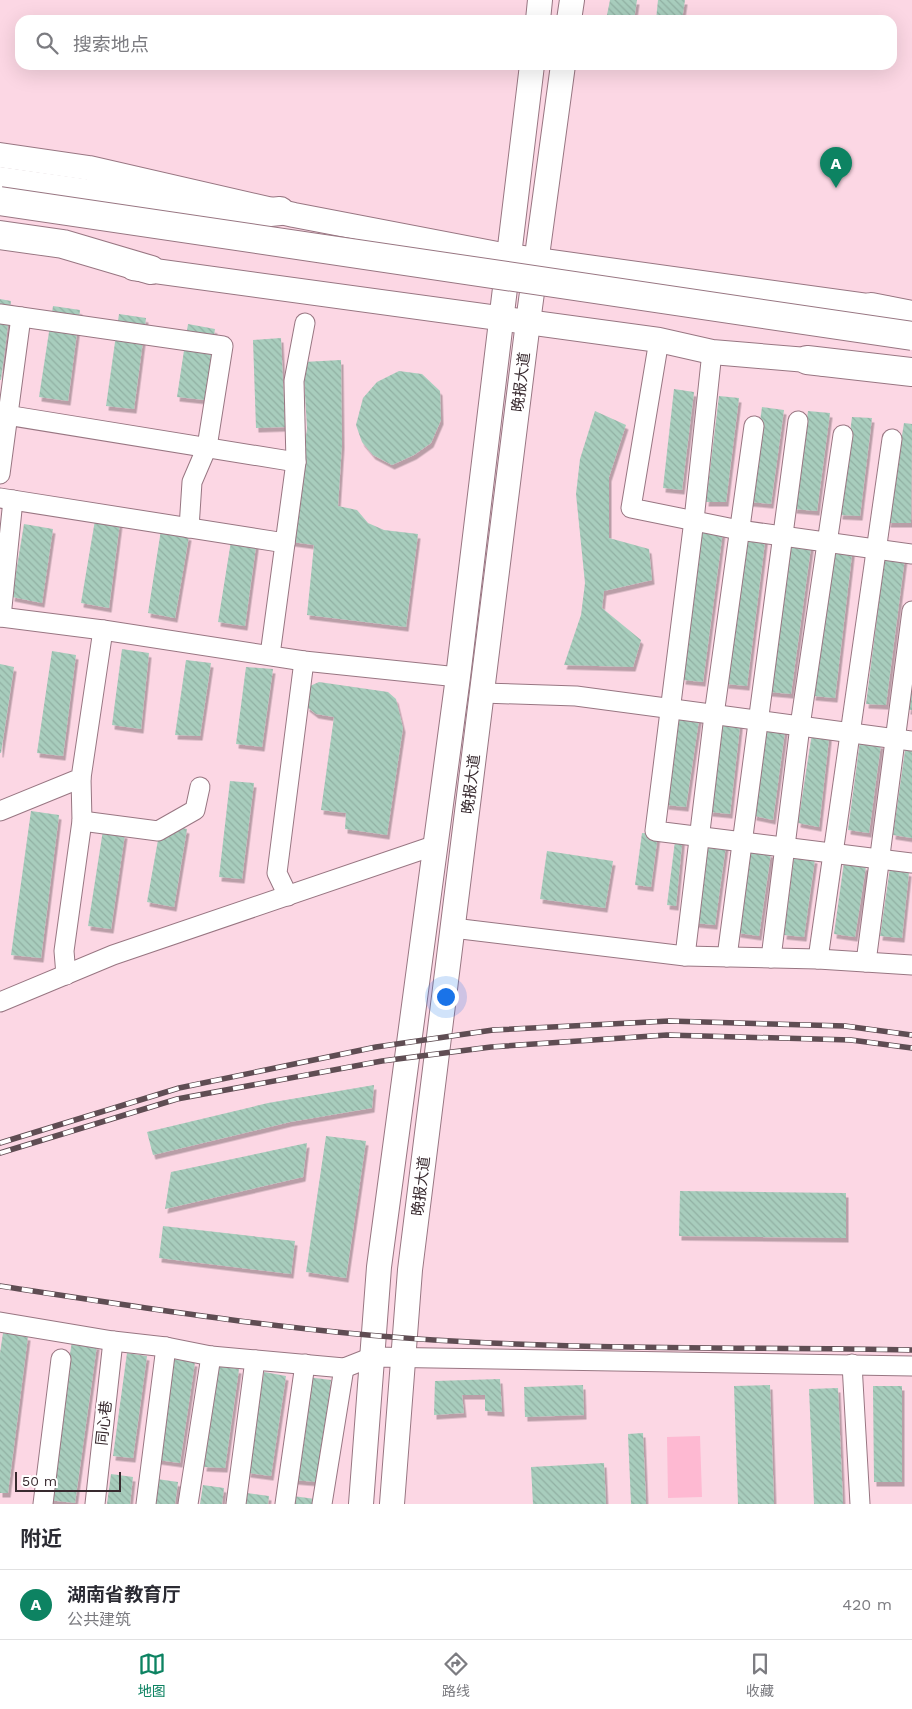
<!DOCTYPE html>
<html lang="zh">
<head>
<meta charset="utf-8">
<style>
	:root { --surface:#fff; --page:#f7f7f7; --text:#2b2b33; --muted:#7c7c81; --line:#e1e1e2; --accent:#0d8362 }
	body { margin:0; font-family:"Work Sans","Noto Sans SC",sans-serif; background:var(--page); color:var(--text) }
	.scale { position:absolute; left:15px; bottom:12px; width:106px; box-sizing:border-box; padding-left:5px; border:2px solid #382a2f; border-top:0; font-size:14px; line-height:18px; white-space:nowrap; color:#382a2f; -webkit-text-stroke:4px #fff; paint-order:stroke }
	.you { position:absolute; left:445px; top:996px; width:18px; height:18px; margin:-12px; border:4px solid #fff; border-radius:50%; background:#1a73e8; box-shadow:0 0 0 8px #1a73e833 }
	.badge { display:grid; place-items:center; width:32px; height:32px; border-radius:50%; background:var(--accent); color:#fff; font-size:16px; font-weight:700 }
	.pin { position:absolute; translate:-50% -41px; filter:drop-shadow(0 1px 2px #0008) }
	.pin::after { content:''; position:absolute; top:26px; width:18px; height:15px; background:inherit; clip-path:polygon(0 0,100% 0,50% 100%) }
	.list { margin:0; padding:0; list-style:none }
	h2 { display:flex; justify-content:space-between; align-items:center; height:65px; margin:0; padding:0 20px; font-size:21px }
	h2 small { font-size:16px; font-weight:400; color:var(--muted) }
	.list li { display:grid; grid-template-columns:32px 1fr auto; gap:15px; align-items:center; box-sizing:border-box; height:70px; padding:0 20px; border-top:1px solid var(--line) }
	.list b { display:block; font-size:19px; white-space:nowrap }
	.list p { margin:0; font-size:16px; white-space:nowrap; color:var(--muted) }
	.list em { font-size:16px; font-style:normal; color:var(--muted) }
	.icon { flex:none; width:28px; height:28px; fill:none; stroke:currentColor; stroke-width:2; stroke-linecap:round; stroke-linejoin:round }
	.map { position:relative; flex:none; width:912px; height:1504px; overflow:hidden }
	.search { position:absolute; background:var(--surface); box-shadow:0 5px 20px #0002; left:15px; right:15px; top:15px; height:55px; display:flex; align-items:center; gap:12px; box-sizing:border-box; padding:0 18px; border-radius:15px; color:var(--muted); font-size:19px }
	.sheet { height:135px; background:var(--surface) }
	nav { display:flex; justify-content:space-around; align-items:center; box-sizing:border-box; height:70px; border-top:1px solid var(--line); background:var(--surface); font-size:14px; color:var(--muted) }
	nav a { display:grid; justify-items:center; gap:2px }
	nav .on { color:var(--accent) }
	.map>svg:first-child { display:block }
	.garden { fill:#feb9d2 }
	.building { fill:url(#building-back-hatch); filter:url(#shadow) }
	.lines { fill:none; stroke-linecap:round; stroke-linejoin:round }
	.minor-casing { stroke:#987682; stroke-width:21 }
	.major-casing { stroke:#987682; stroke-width:26 }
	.highway-casing { stroke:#987682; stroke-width:30 }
	.minor { stroke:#fff; stroke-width:19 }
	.major { stroke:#fff; stroke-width:24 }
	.highway { stroke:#fff; stroke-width:28 }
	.rail-casing { stroke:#5f4d53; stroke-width:5.5 }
	.rail { stroke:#fff; stroke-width:4; stroke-dasharray:11; stroke-linecap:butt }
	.highway-bridge-casing { stroke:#987682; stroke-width:30; stroke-linecap:butt }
	.highway-bridge { stroke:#fff; stroke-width:28 }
	.labels { text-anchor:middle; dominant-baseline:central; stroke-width:4.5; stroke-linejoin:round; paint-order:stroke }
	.street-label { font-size:15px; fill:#382a2f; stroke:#fff }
</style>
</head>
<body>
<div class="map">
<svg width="912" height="1504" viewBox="0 0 912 1504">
	<defs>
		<pattern id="building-back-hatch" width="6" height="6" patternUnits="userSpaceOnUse" patternTransform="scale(1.25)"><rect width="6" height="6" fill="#a8cdbd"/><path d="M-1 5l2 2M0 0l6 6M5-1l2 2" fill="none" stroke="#91b0a3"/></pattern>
		<filter id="shadow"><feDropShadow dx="2.5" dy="4.5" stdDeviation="0" flood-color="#0004"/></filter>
	</defs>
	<rect width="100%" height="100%" fill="#fcd7e4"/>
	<polygon class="garden" points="700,1436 702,1497 668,1498 667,1437"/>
	<g class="building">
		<polygon points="610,0 637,0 634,20 606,20"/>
		<polygon points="658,0 685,0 682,20 656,20"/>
		<polygon points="0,299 11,301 1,380 0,380"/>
		<polygon points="53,306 80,310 68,401 39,397"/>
		<polygon points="119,314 146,318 134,409 106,406"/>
		<polygon points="188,324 215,329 205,400 177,397"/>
		<polygon points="281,338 285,427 256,428 253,340"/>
		<polygon points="341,360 342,444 338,506 357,510 368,523 384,530 418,534 406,627 307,615 314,545 292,542 307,428 303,362"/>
		<polygon points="399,371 422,374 440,391 441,420 431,443 414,455 392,465 373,455 362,442 356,425 363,398 377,382"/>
		<polygon points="674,389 694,392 682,490 663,488"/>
		<polygon points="719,396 739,398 726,502 706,502"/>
		<polygon points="762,407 784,410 771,504 749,502"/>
		<polygon points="595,411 626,425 609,477 609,538 649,549 652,580 604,591 602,608 641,640 633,667 564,665 581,615 585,583 576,494 580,459"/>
		<polygon points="808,411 830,413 817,511 794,509"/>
		<polygon points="852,417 872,418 860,516 840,515"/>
		<polygon points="904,423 912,424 911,523 888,523"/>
		<polygon points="95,520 120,522 109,608 81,603"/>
		<polygon points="24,524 53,529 42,603 12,597"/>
		<polygon points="701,528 723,531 703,682 683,680"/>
		<polygon points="161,530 189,536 175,618 148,613"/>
		<polygon points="748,531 766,534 747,686 726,684"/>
		<polygon points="232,535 257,539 245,626 218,622"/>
		<polygon points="791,537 812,540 791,694 769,692"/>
		<polygon points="836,544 853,546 835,698 813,696"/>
		<polygon points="885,554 905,557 886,705 866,704"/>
		<polygon points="122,649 149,653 141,729 112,725"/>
		<polygon points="52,651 76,655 63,756 37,753"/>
		<polygon points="186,660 211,663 200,736 175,735"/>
		<polygon points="0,664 14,667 1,753 0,753"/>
		<polygon points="246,667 273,669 262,747 236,744"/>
		<polygon points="319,682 388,692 396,699 403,728 387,835 345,829 346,813 321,810 334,717 316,714 307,707 310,686"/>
		<polygon points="911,692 912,692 912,710 908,710"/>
		<polygon points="680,710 700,713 686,807 666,805"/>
		<polygon points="723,716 741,718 730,814 710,812"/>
		<polygon points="767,721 786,724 773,820 754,816"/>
		<polygon points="813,727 830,730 819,827 798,823"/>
		<polygon points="860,741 881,744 869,833 848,830"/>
		<polygon points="906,743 912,744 912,838 893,835"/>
		<polygon points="230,781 254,783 242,879 219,877"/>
		<polygon points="31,811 59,815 41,958 11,955"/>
		<polygon points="161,823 187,829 174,907 147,902"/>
		<polygon points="103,830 125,834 111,929 88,926"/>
		<polygon points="642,833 658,834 651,887 635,885"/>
		<polygon points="683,834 676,906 667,905 675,841"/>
		<polygon points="705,841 726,845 715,925 695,923"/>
		<polygon points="749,849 771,853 759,936 738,933"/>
		<polygon points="547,851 613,861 605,908 540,899"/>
		<polygon points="794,856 815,859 804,937 784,935"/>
		<polygon points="844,862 866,866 855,937 834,934"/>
		<polygon points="890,868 909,872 902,938 880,936"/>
		<polygon points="374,1085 372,1108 290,1122 153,1155 147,1132 268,1103"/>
		<polygon points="326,1136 366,1141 346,1278 306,1272"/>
		<polygon points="307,1143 303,1177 165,1209 171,1172"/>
		<polygon points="680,1191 846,1193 846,1238 679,1236"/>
		<polygon points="163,1226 295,1241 291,1274 159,1258"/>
		<polygon points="3,1333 28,1336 8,1493 0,1493 0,1353"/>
		<polygon points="72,1341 97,1345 75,1503 48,1500"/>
		<polygon points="127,1353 147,1356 133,1458 113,1456"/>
		<polygon points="172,1359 195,1362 180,1463 158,1460"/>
		<polygon points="219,1366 239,1369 225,1468 204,1467"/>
		<polygon points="264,1372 286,1376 271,1476 248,1473"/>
		<polygon points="307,1377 331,1380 317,1482 294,1480"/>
		<polygon points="500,1379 502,1412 485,1411 485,1395 462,1395 464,1413 434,1415 435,1381"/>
		<polygon points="583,1385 584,1415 525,1417 524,1387"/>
		<polygon points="770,1385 774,1504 738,1504 734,1386"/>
		<polygon points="873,1386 902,1386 902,1482 874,1482"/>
		<polygon points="838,1388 843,1504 814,1504 809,1389"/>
		<polygon points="643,1433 646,1504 631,1504 628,1434"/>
		<polygon points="604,1463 606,1504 533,1504 531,1467"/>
		<polygon points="111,1474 133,1477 130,1504 107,1504"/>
		<polygon points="157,1479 178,1482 175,1504 154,1504"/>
		<polygon points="203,1485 224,1488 222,1504 200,1504"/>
		<polygon points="247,1493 269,1496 268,1504 246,1504"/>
		<polygon points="293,1496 315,1499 314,1504 292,1504"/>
	</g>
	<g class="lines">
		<g class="minor-casing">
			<g id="minor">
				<polyline points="0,314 223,346 207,447 192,482 189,528"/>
				<polyline points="659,340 631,508 739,530 912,554"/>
				<polyline points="712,352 694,520 655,831 912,863"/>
				<polyline points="0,414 296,462"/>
				<polyline points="0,474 21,317"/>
				<polyline points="0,498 285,543"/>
				<polyline points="0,617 103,630 304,661 458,677"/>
				<polyline points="1,617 13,500"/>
				<polyline points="270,655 296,462 294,381 305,323"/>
				<polyline points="483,693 576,696 912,741"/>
				<polyline points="0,811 81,778 103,630"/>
				<polyline points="82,821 158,831 195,810 200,787"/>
				<polyline points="288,896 277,873 304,661"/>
				<polyline points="453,928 685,956 818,959 912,965"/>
				<polyline points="685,956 714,715 754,426"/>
				<polyline points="727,957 798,421"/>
				<polyline points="771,958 800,726 843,435"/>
				<polyline points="818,959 892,439"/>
				<polyline points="866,962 912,611"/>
				<polyline points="66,975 64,951 82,821 81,778"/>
				<polyline points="0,1002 113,955 436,845"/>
				<polyline points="0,1322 113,1341 166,1347 211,1356 344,1368 372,1357 912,1366"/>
				<polyline points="852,1364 860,1504"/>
				<polyline points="43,1504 61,1359"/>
				<polyline points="95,1504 113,1341"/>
				<polyline points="146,1504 166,1347"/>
				<polyline points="188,1504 211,1356"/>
				<polyline points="236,1504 255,1360"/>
				<polyline points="285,1504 305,1364"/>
				<polyline points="322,1504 344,1368"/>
			</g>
		</g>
		<g class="major-casing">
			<g id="major">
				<polyline points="538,20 540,0"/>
				<polyline points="569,20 572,0"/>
				<polyline points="0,155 89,168 294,215 508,256 889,309"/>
				<polyline points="133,268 659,340 712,352 807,360 825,364"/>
				<polyline points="361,1504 379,1267 458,677 532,65"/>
				<polyline points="392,1504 410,1270 528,322 563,65"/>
			</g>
		</g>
		<g class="highway-casing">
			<g id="highway">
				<polyline points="0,181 241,215 280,211"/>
				<polyline points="0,235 63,244 151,270"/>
				<polyline points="871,307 912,315"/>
				<polyline points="807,360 912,372"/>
			</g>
		</g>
		<use href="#minor" class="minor"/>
		<use href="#major" class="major"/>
		<use href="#highway" class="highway"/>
		<g class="rail-casing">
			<g id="rail">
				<polyline points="0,1143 179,1088 376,1047 493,1030 669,1021 845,1026 912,1035"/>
				<polyline points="0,1153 177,1099 382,1061 491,1047 667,1035 851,1040 912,1048"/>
				<path d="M0 1286C144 1308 288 1331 434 1340 593 1350 753 1347 912 1350"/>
			</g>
		</g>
		<use href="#rail" class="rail"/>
		<g class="highway-bridge-casing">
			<polyline id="highway-bridge" points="0,201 912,336"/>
		</g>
		<use href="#highway-bridge" class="highway-bridge"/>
	</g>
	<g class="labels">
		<g class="street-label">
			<text transform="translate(521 382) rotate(-83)">晚报大道</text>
			<text transform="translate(471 784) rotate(-83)">晚报大道</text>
			<text transform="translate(421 1186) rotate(-83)">晚报大道</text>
			<text transform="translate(104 1423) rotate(-84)">同心巷</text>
		</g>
	</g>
</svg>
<div class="scale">50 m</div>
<div class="you"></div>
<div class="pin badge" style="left:836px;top:188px">A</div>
<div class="search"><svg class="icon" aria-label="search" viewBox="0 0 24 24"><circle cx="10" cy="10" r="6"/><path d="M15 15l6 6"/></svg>搜索地点</div>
</div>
<section class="sheet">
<h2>附近<small></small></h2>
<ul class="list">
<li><span class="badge">A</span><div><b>湖南省教育厅</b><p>公共建筑</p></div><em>420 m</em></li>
</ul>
</section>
<nav>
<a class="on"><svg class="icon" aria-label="map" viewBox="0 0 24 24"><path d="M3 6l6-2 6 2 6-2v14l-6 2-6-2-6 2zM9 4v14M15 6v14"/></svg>地图</a>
<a><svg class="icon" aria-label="directions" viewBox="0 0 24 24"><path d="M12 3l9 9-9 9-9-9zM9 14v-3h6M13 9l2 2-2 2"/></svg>路线</a>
<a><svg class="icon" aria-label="saved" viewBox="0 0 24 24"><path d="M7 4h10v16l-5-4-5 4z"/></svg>收藏</a>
</nav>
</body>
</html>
